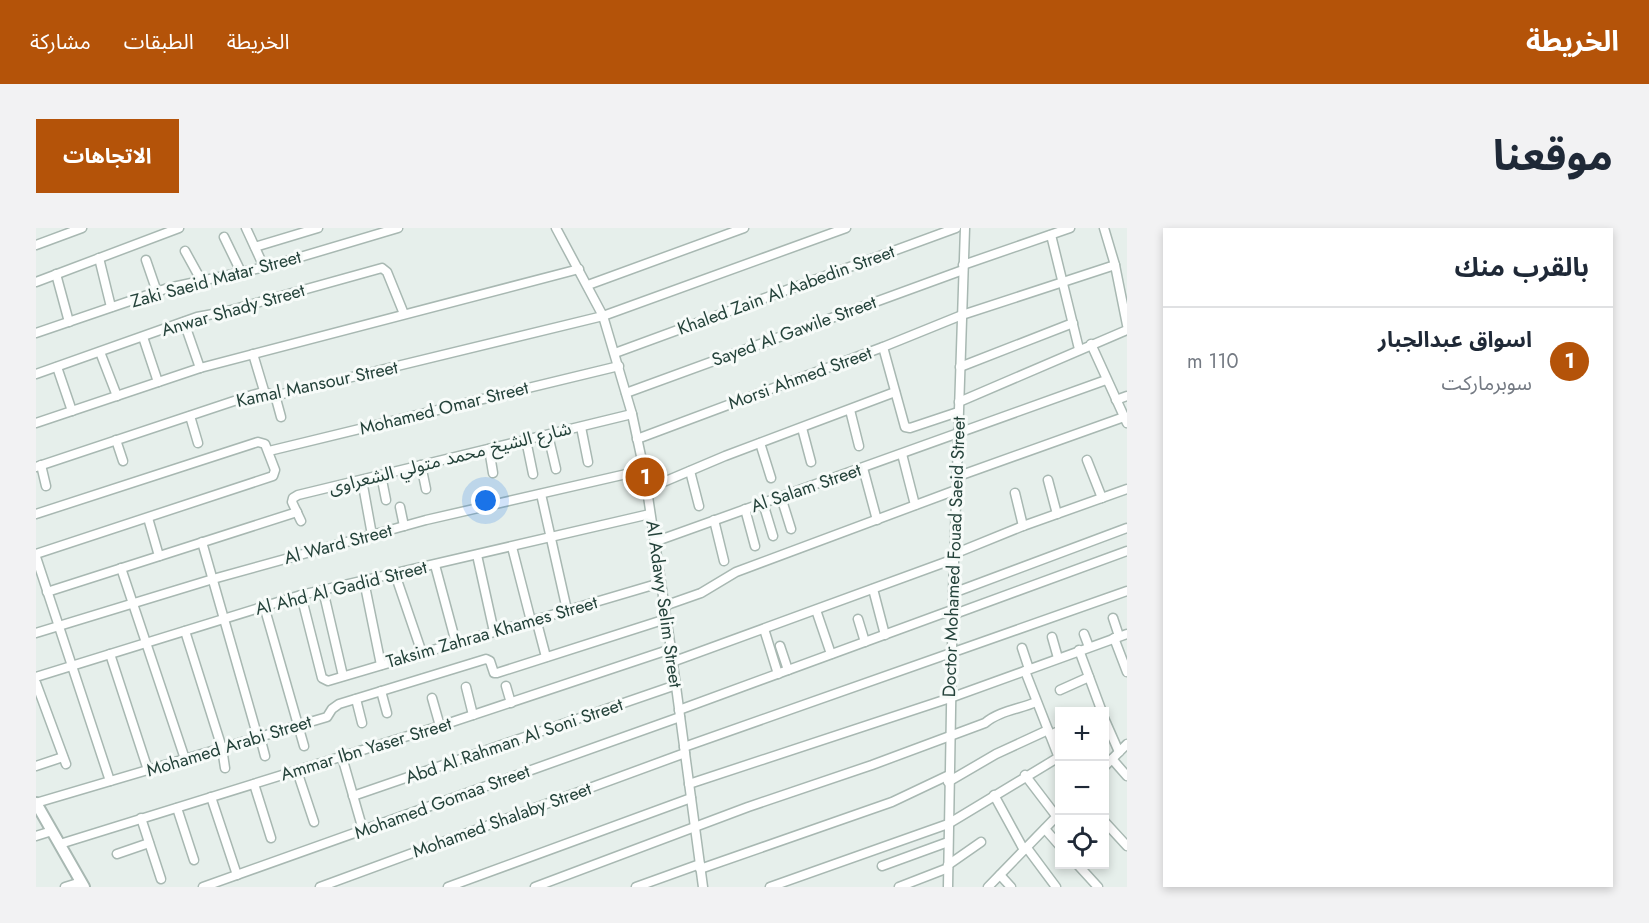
<!DOCTYPE html>
<html lang="ar">
<head>
<meta charset="utf-8">
<style>
	:root { --surface:#fff; --page:#f2f2f3; --text:#1f2937; --muted:#747a83; --line:#e0e1e3; --accent:#b45309 }
	body { margin:0; font-family:Jost,"Noto Sans Arabic",sans-serif; background:var(--page); color:var(--text); direction:rtl }
	.controls { position:absolute; right:18px; bottom:18px; display:grid; overflow:hidden; border-radius:0px; box-shadow:0 3px 9px #0003 }
	.controls button { width:54px; height:54px; display:grid; place-items:center; padding:0; border:0; border-bottom:2px solid var(--line); background:var(--surface); color:var(--text); font:30px sans-serif }
	.you { position:absolute; left:450px; top:273px; width:21px; height:21px; margin:-15px; border:4px solid #fff; border-radius:50%; background:#1a73e8; box-shadow:0 0 0 9px #1a73e833 }
	.badge { display:grid; place-items:center; width:39px; height:39px; border-radius:50%; background:var(--accent); color:#fff; font-size:20px; font-weight:700 }
	.pin { position:absolute; translate:-50% -50%; border:3px solid #fff; box-shadow:0 2px 6px #0006 }
	.list { margin:0; padding:0; list-style:none }
	h2 { display:flex; justify-content:space-between; align-items:center; height:78px; margin:0; padding:0 24px; font-size:26px }
	h2 small { font-size:20px; font-weight:400; color:var(--muted) }
	.list li { display:grid; grid-template-columns:39px 1fr auto; gap:18px; align-items:center; box-sizing:border-box; height:108px; padding:0 24px; border-top:2px solid var(--line) }
	.list b { display:block; font-size:22px; white-space:nowrap }
	.list p { margin:0; font-size:20px; white-space:nowrap; color:var(--muted) }
	.list em { font-size:20px; font-style:normal; color:var(--muted) }
	.icon { flex:none; width:33px; height:33px; fill:none; stroke:currentColor; stroke-width:2; stroke-linecap:round; stroke-linejoin:round }
	.map { position:relative; flex:none; width:1091px; height:659px; overflow:hidden; direction:ltr; border-radius:0px }
	header { display:flex; align-items:center; gap:36px; box-sizing:border-box; height:84px; padding:0 30px; background:var(--accent); color:#fff }
	header strong { font-size:28px }
	nav { display:flex; gap:33px; margin-inline-start:auto; font-size:21px }
	.intro { display:flex; align-items:center; justify-content:space-between; box-sizing:border-box; height:144px; padding:0 36px }
	h1 { margin:0; font-size:42px }
	.button { padding:15px 27px; border-radius:0px; background:var(--accent); color:#fff; font-size:21px; font-weight:700 }
	main { display:flex; gap:36px; padding:0 36px }
	aside { flex:1; background:var(--surface); border-radius:0px; box-shadow:0 3px 9px #0003 }
	.map>svg:first-child { display:block }
	.lines { fill:none; stroke-linecap:round; stroke-linejoin:round }
	.minor-casing { stroke:#a8b8b2; stroke-width:11 }
	.tertiary-casing { stroke:#a8b8b2; stroke-width:14 }
	.minor { stroke:#fff; stroke-width:8 }
	.tertiary { stroke:#fff; stroke-width:10 }
	.labels { text-anchor:middle; dominant-baseline:central; stroke-width:6; stroke-linejoin:round; paint-order:stroke }
	.street-label { font-size:18px; fill:#24423a; stroke:#f7fbf9 }
</style>
</head>
<body>
<header>
<strong>الخريطة</strong>
<nav><a>الخريطة</a><a>الطبقات</a><a>مشاركة</a></nav>
</header>
<div class="intro"><h1>موقعنا</h1><a class="button">الاتجاهات</a></div>
<main>
<aside>
<h2>بالقرب منك<small></small></h2>
<ul class="list">
<li><span class="badge">1</span><div><b>اسواق عبدالجبار</b><p>سوبرماركت</p></div><em>110 m</em></li>
</ul>
</aside>
<div class="map">
<svg width="1091" height="659" viewBox="0 0 1091 659">
	<rect width="100%" height="100%" fill="#e6efeb"/>
	<g class="lines">
		<g class="minor-casing">
			<g id="minor">
				<polyline points="210,0 228,39"/>
				<polyline points="520,0 567,88 596,186 608,242 635,421 667,659"/>
				<polyline points="1068,0 1079,37 1091,97"/>
				<polyline points="1015,7 1043,121"/>
				<polyline points="188,9 205,44"/>
				<polyline points="0,17 46,0"/>
				<polyline points="219,19 282,0"/>
				<polyline points="149,23 165,52"/>
				<polyline points="63,30 75,79"/>
				<polyline points="110,32 121,64"/>
				<polyline points="927,37 1034,0"/>
				<polyline points="20,46 33,94"/>
				<polyline points="0,54 143,0"/>
				<polyline points="552,57 708,0"/>
				<polyline points="148,94 164,140"/>
				<polyline points="0,105 132,60 234,38 362,0"/>
				<polyline points="107,109 122,154"/>
				<polyline points="1055,116 1091,195"/>
				<polyline points="847,119 869,199 874,200 922,184"/>
				<polyline points="64,124 81,168"/>
				<polyline points="579,125 920,0"/>
				<polyline points="217,126 229,166"/>
				<polyline points="21,139 36,183"/>
				<polyline points="924,139 1037,95"/>
				<polyline points="0,146 161,89 188,84 346,40 351,44 368,86"/>
				<polyline points="590,165 927,42"/>
				<polyline points="239,167 245,189"/>
				<polyline points="1080,172 1091,168"/>
				<polyline points="923,174 1091,102"/>
				<polyline points="814,182 823,218"/>
				<polyline points="154,188 162,215"/>
				<polyline points="0,195 164,140 543,41"/>
				<polyline points="545,199 552,234"/>
				<polyline points="766,200 775,234"/>
				<polyline points="512,207 520,241"/>
				<polyline points="601,211 847,119 926,87 1079,37"/>
				<polyline points="80,212 87,233"/>
				<polyline points="490,212 497,246"/>
				<polyline points="724,215 735,250"/>
				<polyline points="453,221 457,245"/>
				<polyline points="233,223 583,138"/>
				<polyline points="866,226 879,277"/>
				<polyline points="1051,232 1066,270"/>
				<polyline points="5,237 10,258"/>
				<polyline points="385,237 390,261"/>
				<polyline points="0,239 216,167 224,165 246,166 567,88 810,0"/>
				<polyline points="827,240 841,292"/>
				<polyline points="654,243 663,278"/>
				<polyline points="345,247 350,272"/>
				<polyline points="920,249 1088,189"/>
				<polyline points="326,252 336,307"/>
				<polyline points="1012,252 1021,286"/>
				<polyline points="611,261 689,228 859,164"/>
				<polyline points="979,265 987,298"/>
				<polyline points="505,266 531,382"/>
				<polyline points="745,269 755,301"/>
				<polyline points="727,275 737,308"/>
				<polyline points="364,279 368,298"/>
				<polyline points="709,281 719,318"/>
				<polyline points="0,286 222,214 229,216 239,242 237,248 0,326"/>
				<polyline points="112,290 123,328"/>
				<polyline points="678,292 688,333"/>
				<polyline points="265,293 256,274 257,270 262,267 596,186"/>
				<polyline points="166,314 222,510"/>
				<polyline points="618,314 1070,152"/>
				<polyline points="476,319 495,393"/>
				<polyline points="918,326 987,298 1091,261"/>
				<polyline points="441,327 458,404"/>
				<polyline points="0,329 74,553"/>
				<polyline points="399,337 420,415"/>
				<polyline points="85,340 149,531"/>
				<polyline points="359,346 386,425"/>
				<polyline points="328,353 345,437"/>
				<polyline points="837,361 849,407"/>
				<polyline points="287,362 307,448"/>
				<polyline points="11,364 261,284"/>
				<polyline points="917,365 1091,300"/>
				<polyline points="265,367 286,450 292,453 624,355"/>
				<polyline points="228,378 268,518"/>
				<polyline points="628,378 665,365 700,344 920,262"/>
				<polyline points="780,382 795,426"/>
				<polyline points="916,387 1091,323"/>
				<polyline points="1077,390 1083,408"/>
				<polyline points="500,391 510,429"/>
				<polyline points="822,391 829,414"/>
				<polyline points="728,401 742,446"/>
				<polyline points="149,403 186,520 189,540"/>
				<polyline points="0,405 177,351 390,292 608,242"/>
				<polyline points="1048,406 1053,419"/>
				<polyline points="1016,409 1022,430"/>
				<polyline points="1078,410 1091,444"/>
				<polyline points="744,418 752,442"/>
				<polyline points="986,420 993,441"/>
				<polyline points="1043,422 1066,484"/>
				<polyline points="74,426 112,542"/>
				<polyline points="636,434 918,331"/>
				<polyline points="989,443 1023,530"/>
				<polyline points="0,449 265,367 614,286"/>
				<polyline points="0,455 30,536"/>
				<polyline points="470,458 475,475"/>
				<polyline points="430,459 437,487"/>
				<polyline points="1024,462 1053,449"/>
				<polyline points="345,463 351,485"/>
				<polyline points="396,470 404,498"/>
				<polyline points="320,471 326,495"/>
				<polyline points="643,482 916,382"/>
				<polyline points="1068,490 1083,524"/>
				<polyline points="1014,507 1023,503"/>
				<polyline points="224,509 229,528"/>
				<polyline points="648,519 1091,363"/>
				<polyline points="306,529 327,602"/>
				<polyline points="1076,531 1091,548"/>
				<polyline points="0,538 27,529"/>
				<polyline points="1068,539 1091,516"/>
				<polyline points="261,543 278,594"/>
				<polyline points="989,547 1021,589"/>
				<polyline points="912,554 960,526 1012,502"/>
				<polyline points="218,556 235,610"/>
				<polyline points="653,556 914,470 1091,406"/>
				<polyline points="958,567 988,622"/>
				<polyline points="317,568 640,457"/>
				<polyline points="175,569 201,647"/>
				<polyline points="0,575 291,489 296,481 303,476 450,431 454,433 458,445 461,445 630,391"/>
				<polyline points="141,580 158,632"/>
				<polyline points="105,590 125,651"/>
				<polyline points="1068,593 1091,618"/>
				<polyline points="1009,601 1023,617"/>
				<polyline points="0,608 16,603"/>
				<polyline points="24,616 404,498 635,421"/>
				<polyline points="991,620 1020,659"/>
				<polyline points="81,626 113,615"/>
				<polyline points="1041,636 1062,659"/>
				<polyline points="912,637 945,614"/>
				<polyline points="846,638 912,614"/>
				<polyline points="664,641 856,574 913,547"/>
				<polyline points="964,647 975,659"/>
				<polyline points="29,659 45,654"/>
				<polyline points="167,659 644,489"/>
				<polyline points="284,659 649,525"/>
				<polyline points="412,659 655,570"/>
				<path d="M499 659 712 579 836 537 949 495C963 483 984 481 1000 474"/>
				<polyline points="600,659 664,636"/>
				<polyline points="734,659 912,596 1023,529"/>
				<polyline points="863,659 912,640"/>
				<polyline points="912,659 917,365 929,0"/>
				<polyline points="952,659 1023,586"/>
			</g>
		</g>
		<g class="tertiary-casing">
			<polyline id="tertiary" points="0,575 48,659"/>
		</g>
		<use href="#minor" class="minor"/>
		<use href="#tertiary" class="tertiary"/>
	</g>
	<g class="labels">
		<g class="street-label">
			<text transform="translate(180 51) rotate(-15)">Zaki Saeid Matar Street</text>
			<text transform="translate(750 62) rotate(-20)">Khaled Zain Al Aabedin Street</text>
			<text transform="translate(197 82) rotate(-16)">Anwar Shady Street</text>
			<text transform="translate(758 103) rotate(-20)">Sayed Al Gawile Street</text>
			<text transform="translate(764 150) rotate(-20)">Morsi Ahmed Street</text>
			<text transform="translate(281 156) rotate(-12)">Kamal Mansour Street</text>
			<text transform="translate(408 180) rotate(-14)">Mohamed Omar Street</text>
			<text transform="translate(414 230) rotate(-14)">شارع الشيخ محمد متولي الشعراوى</text>
			<text transform="translate(770 260) rotate(-19)">Al Salam Street</text>
			<text transform="translate(302 316) rotate(-15)">Al Ward Street</text>
			<text transform="translate(918 329) rotate(-88)">Doctor Mohamed Fouad Saeid Street</text>
			<text transform="translate(305 360) rotate(-14)">Al Ahd Al Gadid Street</text>
			<text transform="translate(628 376) rotate(82)">Al Adawy Selim Street</text>
			<text transform="translate(456 404) rotate(-16)">Taksim Zahraa Khames Street</text>
			<text transform="translate(478 513) rotate(-19)">Abd Al Rahman Al Soni Street</text>
			<text transform="translate(193 518) rotate(-17)">Mohamed Arabi Street</text>
			<text transform="translate(330 521) rotate(-17)">Ammar Ibn Yaser Street</text>
			<text transform="translate(406 574) rotate(-20)">Mohamed Gomaa Street</text>
			<text transform="translate(466 592) rotate(-20)">Mohamed Shalaby Street</text>
		</g>
	</g>
</svg>
<div class="controls">
<button>+</button>
<button>−</button>
<button><svg class="icon" aria-label="locate" viewBox="0 0 24 24"><circle cx="12" cy="12" r="6"/><path d="M12 2v4M12 18v4M2 12h4M18 12h4"/></svg></button>
</div>
<div class="you"></div>
<div class="pin badge" style="left:609px;top:249px">1</div>
</div>
</main>
</body>
</html>
